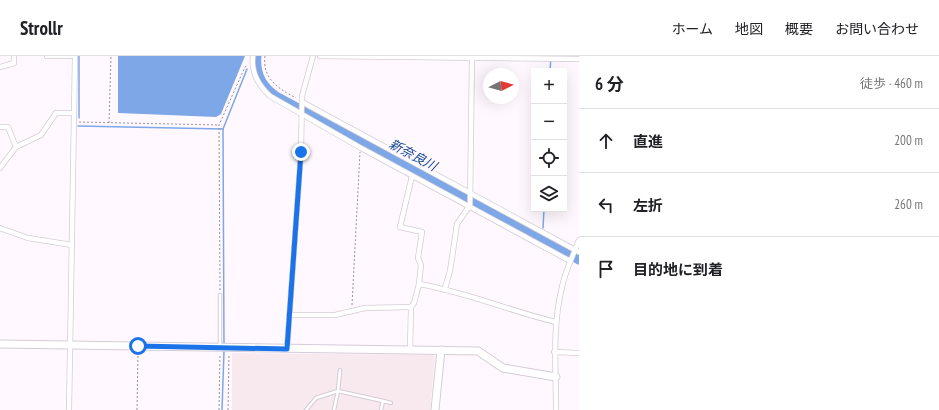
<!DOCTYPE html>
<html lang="ja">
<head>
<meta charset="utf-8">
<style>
	:root { --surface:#fff; --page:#f2f2f2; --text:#202124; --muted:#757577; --line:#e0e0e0 }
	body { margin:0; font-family:"PT Sans Narrow","Noto Sans JP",sans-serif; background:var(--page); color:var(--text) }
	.controls { position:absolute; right:12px; top:12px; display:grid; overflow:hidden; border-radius:0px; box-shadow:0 4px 16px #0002 }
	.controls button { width:36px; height:36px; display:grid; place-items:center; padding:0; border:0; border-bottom:1px solid var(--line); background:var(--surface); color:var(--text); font:20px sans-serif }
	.compass { position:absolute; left:483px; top:12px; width:36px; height:36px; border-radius:50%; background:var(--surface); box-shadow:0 4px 16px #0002; rotate:84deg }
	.stop { position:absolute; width:12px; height:12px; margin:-9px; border:3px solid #1a73e8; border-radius:50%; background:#fff }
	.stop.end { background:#1a73e8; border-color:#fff; box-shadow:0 1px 4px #0008 }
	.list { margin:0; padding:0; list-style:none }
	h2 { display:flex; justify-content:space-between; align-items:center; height:52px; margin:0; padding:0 16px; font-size:17px }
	h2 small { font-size:13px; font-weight:400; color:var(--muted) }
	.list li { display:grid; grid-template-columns:26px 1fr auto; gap:12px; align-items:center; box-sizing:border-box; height:64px; padding:0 16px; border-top:1px solid var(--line) }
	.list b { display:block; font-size:15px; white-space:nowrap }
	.list em { font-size:13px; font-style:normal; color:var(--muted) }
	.icon { flex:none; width:22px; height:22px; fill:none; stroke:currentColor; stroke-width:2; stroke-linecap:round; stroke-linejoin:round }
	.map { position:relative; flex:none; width:579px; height:354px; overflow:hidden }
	header { display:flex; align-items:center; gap:24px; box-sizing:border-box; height:56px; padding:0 20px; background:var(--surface); border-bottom:1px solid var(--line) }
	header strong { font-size:19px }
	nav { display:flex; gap:22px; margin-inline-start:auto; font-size:14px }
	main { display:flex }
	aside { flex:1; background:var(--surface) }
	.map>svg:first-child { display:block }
	.industrial { fill:#f8e9ef }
	.water { fill:#7da7e7 }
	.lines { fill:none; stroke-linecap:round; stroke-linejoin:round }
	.stream { stroke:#7da7e7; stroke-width:1.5 }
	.river { stroke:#7da7e7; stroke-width:9 }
	.lane-casing { stroke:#d5ccd5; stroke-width:4.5 }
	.street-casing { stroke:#d5ccd5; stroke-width:6 }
	.secondary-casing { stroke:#d5ccd5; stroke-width:9 }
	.path { stroke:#979297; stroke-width:1; stroke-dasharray:2 2; stroke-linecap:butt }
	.lane { stroke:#fff; stroke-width:2.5 }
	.street { stroke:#fff; stroke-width:4.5 }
	.secondary { stroke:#fff; stroke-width:7 }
	.route { stroke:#1a73e8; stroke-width:5 }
	.labels { text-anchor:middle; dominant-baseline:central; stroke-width:4; stroke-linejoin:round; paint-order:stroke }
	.water-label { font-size:13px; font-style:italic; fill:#174a95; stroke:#fff9ff }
</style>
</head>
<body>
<header>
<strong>Strollr</strong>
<nav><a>ホーム</a><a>地図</a><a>概要</a><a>お問い合わせ</a></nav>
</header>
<main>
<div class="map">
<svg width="579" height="354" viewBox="0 0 579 354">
	<rect width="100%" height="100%" fill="#fff9ff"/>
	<polygon class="industrial" points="232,297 433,299 435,301 430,354 232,354"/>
	<polygon class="water" points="118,0 245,0 221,58 216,61 118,57"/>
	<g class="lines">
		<g class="stream">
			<polyline points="550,15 551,0"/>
			<polyline points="79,62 79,0"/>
			<polyline points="78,70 223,73"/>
			<polyline points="543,172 544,153"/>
			<polyline points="224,289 223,73 247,13"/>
			<polyline points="222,354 224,295"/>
		</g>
		<path class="river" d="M257 0C255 17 263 31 276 40L579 204"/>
		<g class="lane-casing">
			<g id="lane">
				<polyline points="220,239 220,290"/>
				<polyline points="383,345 391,347"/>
				<polyline points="306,354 316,342 338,335 340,314"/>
				<polyline points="334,354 338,335 383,345 381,354"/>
			</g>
		</g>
		<g class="street-casing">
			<g id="street">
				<polyline points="47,0 71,0"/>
				<path d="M253 0C251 16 258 29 270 40L361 92 570 205"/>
				<polyline points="320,0 579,3"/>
				<polyline points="0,11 14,7 14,0"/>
				<polyline points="302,46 579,196"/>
				<polyline points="0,71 8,71 16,91"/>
				<polyline points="0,112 16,91 41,79 56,57 74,57"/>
				<polyline points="412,120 400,171 422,176 418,202 421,209 419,228"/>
				<polyline points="0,172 28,182 72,189"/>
				<polyline points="445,232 450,215 457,168 470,149 472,0"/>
				<polyline points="289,259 335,259 365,252 411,251"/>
				<polyline points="287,293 301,96 302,40 313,0"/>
				<path d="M410 294 411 251 414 247 419 228C466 236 510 255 556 266"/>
				<polyline points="554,296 579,297"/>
				<polyline points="69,354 75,0"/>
				<path d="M556 354C556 313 552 271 562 231 565 215 573 200 579 184"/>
			</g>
		</g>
		<g class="secondary-casing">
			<g id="secondary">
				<polyline points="0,288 478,295 503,312 556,321"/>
				<polyline points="435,354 441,294"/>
			</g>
		</g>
		<g class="path">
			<path d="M265 0C262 23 279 33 296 42"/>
			<polyline points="79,66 218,69"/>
			<polyline points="109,67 111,0"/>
			<polyline points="220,234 219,69 245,11 248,9"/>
			<polyline points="352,249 360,96"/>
			<polyline points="137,354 138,297"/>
			<polyline points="219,354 220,298"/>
			<polyline points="228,354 229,298"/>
		</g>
		<use href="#lane" class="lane"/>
		<use href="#street" class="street"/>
		<use href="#secondary" class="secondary"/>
	</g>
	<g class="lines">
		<polyline class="route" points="138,290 287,293 301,96"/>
	</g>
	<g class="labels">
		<g class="water-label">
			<text transform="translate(413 99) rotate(28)">新奈良川</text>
		</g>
	</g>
</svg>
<div class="controls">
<button>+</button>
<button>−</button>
<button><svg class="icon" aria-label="locate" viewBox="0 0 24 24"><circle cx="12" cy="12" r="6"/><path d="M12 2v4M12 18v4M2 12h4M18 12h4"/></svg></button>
<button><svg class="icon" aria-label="layers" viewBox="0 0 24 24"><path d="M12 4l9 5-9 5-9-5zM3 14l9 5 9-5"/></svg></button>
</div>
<svg class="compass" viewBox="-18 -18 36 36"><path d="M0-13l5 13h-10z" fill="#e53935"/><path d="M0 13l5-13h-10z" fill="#757577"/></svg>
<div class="stop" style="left:138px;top:290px"></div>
<div class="stop end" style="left:301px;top:96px"></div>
</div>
<aside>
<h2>6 分<small>徒歩 · 460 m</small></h2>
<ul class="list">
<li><svg class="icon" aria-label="ahead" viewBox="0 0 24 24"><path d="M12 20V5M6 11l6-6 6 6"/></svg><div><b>直進</b></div><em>200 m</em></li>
<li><svg class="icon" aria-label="left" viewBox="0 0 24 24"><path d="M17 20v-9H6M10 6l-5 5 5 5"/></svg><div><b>左折</b></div><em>260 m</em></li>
<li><svg class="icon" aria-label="arrive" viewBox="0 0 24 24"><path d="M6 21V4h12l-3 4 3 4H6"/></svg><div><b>目的地に到着</b></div></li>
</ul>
</aside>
</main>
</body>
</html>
